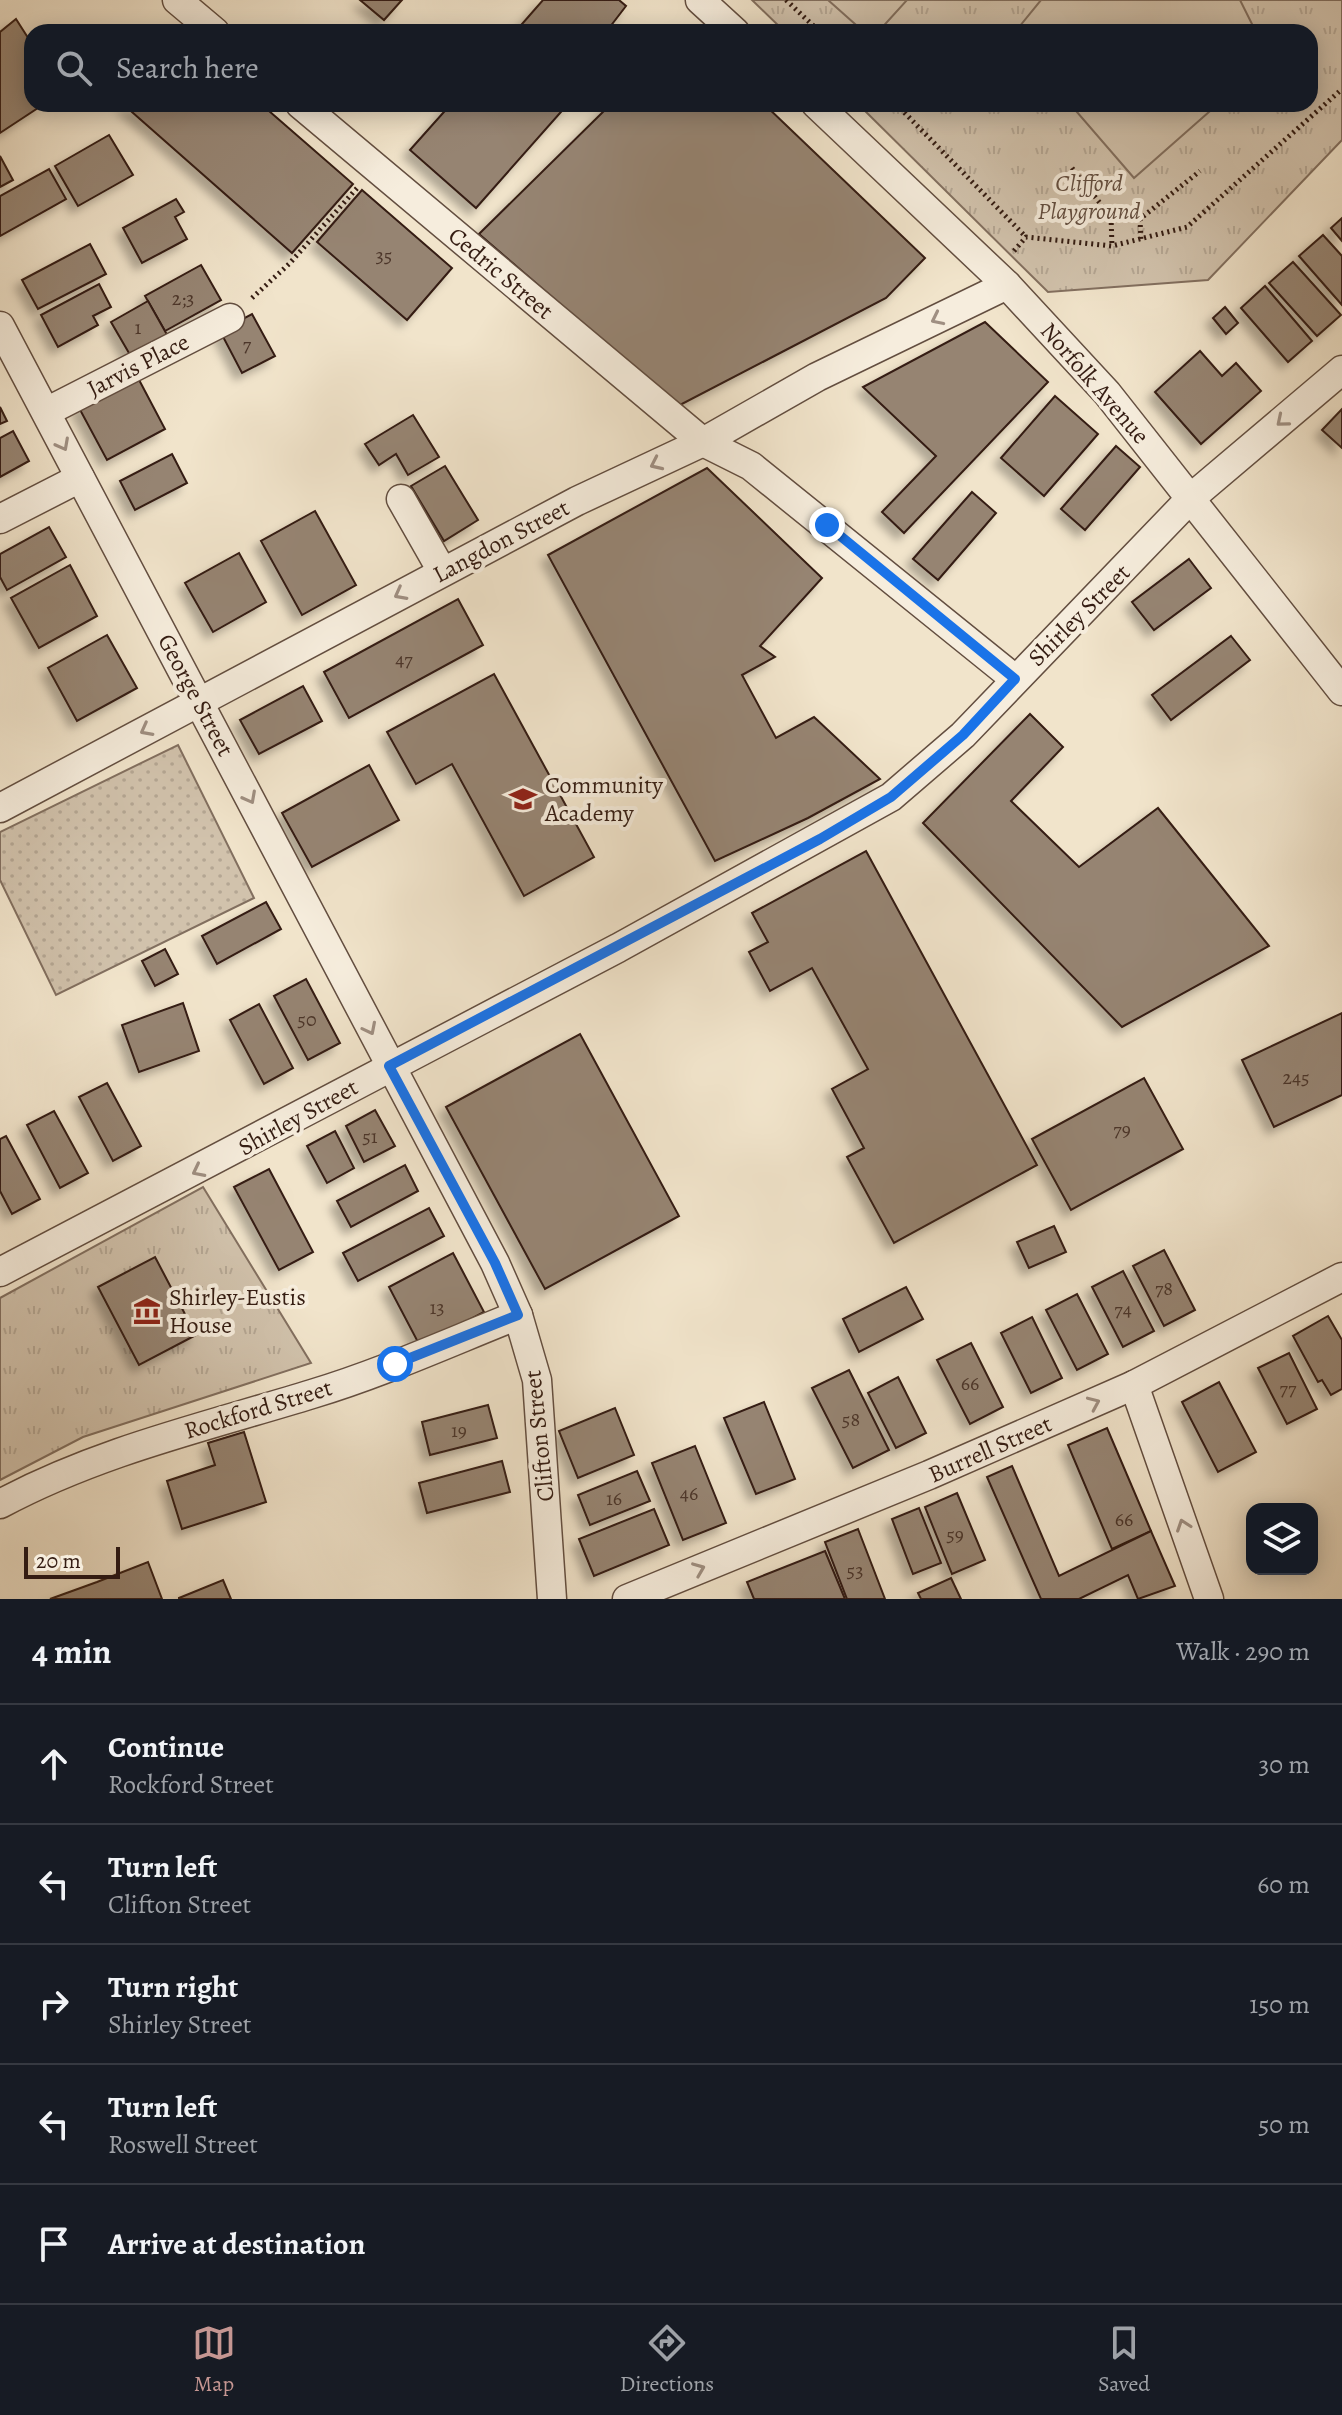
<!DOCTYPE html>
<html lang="en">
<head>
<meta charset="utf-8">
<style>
	:root { --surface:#171b24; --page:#20242c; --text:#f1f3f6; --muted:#9ea1a6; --line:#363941; --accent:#c59692 }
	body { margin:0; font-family:Alegreya,serif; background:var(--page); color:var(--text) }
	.controls { position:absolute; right:24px; bottom:24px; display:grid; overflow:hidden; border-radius:16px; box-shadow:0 4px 20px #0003 }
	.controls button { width:72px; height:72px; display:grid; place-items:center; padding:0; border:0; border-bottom:2px solid var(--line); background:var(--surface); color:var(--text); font:40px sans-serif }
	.scale { position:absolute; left:24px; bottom:20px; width:96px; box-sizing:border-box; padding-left:8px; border:4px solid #341c12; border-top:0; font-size:22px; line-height:28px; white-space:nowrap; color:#341c12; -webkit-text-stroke:6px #f6eddd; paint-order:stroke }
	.stop { position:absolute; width:24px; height:24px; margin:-18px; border:6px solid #1a73e8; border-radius:50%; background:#fff }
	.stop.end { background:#1a73e8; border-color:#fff; box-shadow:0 2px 8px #0008 }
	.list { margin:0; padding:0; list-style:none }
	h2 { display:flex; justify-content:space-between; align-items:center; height:104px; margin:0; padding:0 32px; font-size:34px }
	h2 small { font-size:26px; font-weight:400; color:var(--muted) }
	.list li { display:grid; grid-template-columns:52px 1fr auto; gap:24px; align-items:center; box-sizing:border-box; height:120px; padding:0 32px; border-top:2px solid var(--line) }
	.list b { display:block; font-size:30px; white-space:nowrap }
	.list p { margin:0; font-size:26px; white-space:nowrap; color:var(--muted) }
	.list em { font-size:26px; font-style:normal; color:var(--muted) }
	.icon { flex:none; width:44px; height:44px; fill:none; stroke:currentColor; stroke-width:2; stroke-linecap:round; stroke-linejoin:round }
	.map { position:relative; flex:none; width:1342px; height:1599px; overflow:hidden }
	.search { position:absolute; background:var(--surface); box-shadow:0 4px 20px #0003; left:24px; right:24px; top:24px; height:88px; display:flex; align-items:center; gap:20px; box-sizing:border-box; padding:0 28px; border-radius:24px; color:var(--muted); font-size:30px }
	.sheet { height:704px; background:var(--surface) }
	nav { display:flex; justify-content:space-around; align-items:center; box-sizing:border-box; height:112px; border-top:2px solid var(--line); background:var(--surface); font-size:22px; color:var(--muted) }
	nav a { display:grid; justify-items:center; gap:4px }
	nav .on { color:var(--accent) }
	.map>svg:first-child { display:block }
	.grass { fill:url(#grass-tufts); stroke:#826f5f; stroke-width:2 }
	.garden { fill:url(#garden-dots); stroke:#826f5f; stroke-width:2 }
	.pitch { fill:#d1c2ac; stroke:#826f5f; stroke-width:2 }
	.building { fill:#968472; stroke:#341c12; stroke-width:2; filter:url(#shadow) }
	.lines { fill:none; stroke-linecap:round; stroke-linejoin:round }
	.street-casing { stroke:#634e40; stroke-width:31 }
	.path { stroke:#341c12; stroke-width:5; stroke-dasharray:2 4; stroke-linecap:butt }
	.street { stroke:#f6eddd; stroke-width:28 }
	.oneway { stroke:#9f8f82 }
	.route { stroke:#1a73e8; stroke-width:10 }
	.labels { text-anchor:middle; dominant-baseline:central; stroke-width:8; stroke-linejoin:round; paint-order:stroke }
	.number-label { font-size:20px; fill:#4c362a }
	.park-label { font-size:24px; font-style:italic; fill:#634e40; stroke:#f6eddd }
	.street-label { font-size:24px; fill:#341c12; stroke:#f6eddd }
	.poi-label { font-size:24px; fill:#341c12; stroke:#f6eddd; text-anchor:start }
</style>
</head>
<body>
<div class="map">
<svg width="1342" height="1599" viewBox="0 0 1342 1599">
	<defs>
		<pattern id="grass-tufts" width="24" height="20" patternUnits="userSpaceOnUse" patternTransform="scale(2)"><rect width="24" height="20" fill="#d1c2ac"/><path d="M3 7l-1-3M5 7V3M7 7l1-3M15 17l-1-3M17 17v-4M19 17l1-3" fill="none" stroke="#b4a693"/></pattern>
		<pattern id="garden-dots" width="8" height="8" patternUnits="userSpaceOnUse" patternTransform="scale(2)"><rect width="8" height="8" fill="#d1c2ac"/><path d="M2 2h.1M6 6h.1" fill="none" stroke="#b4a693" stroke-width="1.8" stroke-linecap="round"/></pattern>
		<filter id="shadow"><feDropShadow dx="-7" dy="7" stdDeviation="4" flood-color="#0004"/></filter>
	</defs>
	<rect width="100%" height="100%" fill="#f1e4cb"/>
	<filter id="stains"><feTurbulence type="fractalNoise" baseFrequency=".0025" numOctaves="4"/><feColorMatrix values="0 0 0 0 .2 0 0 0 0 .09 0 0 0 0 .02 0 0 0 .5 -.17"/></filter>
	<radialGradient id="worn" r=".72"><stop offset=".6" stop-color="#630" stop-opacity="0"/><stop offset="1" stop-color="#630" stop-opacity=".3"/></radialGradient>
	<g class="grass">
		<polygon points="752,0 1342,0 1342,140 1208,280 1048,292 858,104 1310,104 1310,32 785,32"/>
		<polygon points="203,1187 311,1363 83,1437 0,1480 0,1298"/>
	</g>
	<polygon class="garden" points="178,745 254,898 56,995 0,880 0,832"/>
	<g class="pitch">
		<polygon points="828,0 907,0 878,32 864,32"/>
		<polygon points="1041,0 1240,0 1256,32 1015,32"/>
		<polygon points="1070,104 1218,104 1134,178"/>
	</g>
	<g class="building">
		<polygon points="360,0 402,0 384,20"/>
		<polygon points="543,0 619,0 626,6 606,32 515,32"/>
		<polygon points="16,19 32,44 32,104 44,104 0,133 0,32"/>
		<polygon points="261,104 353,184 292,253 124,105"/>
		<polygon points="451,104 568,104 476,208 410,150"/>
		<polygon points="611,104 764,104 925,258 886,298 678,406 479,234"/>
		<polygon points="109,135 133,175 78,206 55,166"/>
		<polygon points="0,156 13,180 0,187"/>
		<polygon points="49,169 66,199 0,236 0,196"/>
		<polygon points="362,190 452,268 407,320 317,242"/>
		<polygon points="176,199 184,212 175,217 187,239 142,263 123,228"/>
		<polygon points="1342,218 1342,241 1331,228"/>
		<polygon points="1323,235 1342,256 1342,305 1299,256"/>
		<polygon points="90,244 106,274 38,309 22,280"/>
		<polygon points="1293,262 1341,315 1317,336 1269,283"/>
		<polygon points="201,265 221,300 165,331 145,296"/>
		<polygon points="99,284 111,307 93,316 98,325 58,347 41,315"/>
		<polygon points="1265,286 1312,341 1288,362 1241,308"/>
		<polygon points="148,301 170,340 133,360 111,322"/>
		<polygon points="1225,307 1238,323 1226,334 1213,318"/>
		<polygon points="252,314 275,356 242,373 220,331"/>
		<polygon points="985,322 1048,382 904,533 882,512 936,456 863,387"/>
		<polygon points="1200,351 1222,376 1236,363 1261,391 1201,444 1155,392"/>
		<polygon points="137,376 165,429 107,460 78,406"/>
		<polygon points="1055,396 1098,434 1044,496 1001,458"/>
		<polygon points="0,407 7,421 0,424"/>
		<polygon points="1342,409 1342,448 1322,430"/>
		<polygon points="413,415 439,457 408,475 396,454 379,465 365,444"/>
		<polygon points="13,431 29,461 0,477 0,438"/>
		<polygon points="1116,446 1140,467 1085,530 1061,509"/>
		<polygon points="172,454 187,483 135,510 120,481"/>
		<polygon points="445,466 478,520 444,541 411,486"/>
		<polygon points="707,468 822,578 760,646 775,657 742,675 776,738 814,717 880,779 808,818 715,861 548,555"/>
		<polygon points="972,492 996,513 938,580 913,559"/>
		<polygon points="315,511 356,585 302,615 261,541"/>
		<polygon points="49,527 66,557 7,590 0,577 0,554"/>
		<polygon points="239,553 266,602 213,632 185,583"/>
		<polygon points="1189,559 1211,588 1154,630 1132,602"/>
		<polygon points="70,565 97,616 39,648 11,598"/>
		<polygon points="458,599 483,645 349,718 324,672"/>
		<polygon points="107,635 137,688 77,721 48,668"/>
		<polygon points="1231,636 1250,660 1171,720 1152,695"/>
		<polygon points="494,674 594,857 524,896 452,764 416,784 387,732"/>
		<polygon points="303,686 322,721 259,754 240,720"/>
		<polygon points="1030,714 1063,747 1011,801 1079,867 1158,808 1269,946 1122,1027 923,823"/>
		<polygon points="369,765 399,820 312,867 282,813"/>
		<polygon points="866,851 1037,1165 894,1243 847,1157 864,1148 832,1089 868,1069 812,968 770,991 749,952 768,942 752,913"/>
		<polygon points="266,902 281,929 217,964 202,936"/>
		<polygon points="165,949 178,974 155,986 142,961"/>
		<polygon points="306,979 340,1043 308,1060 274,996"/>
		<polygon points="183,1003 199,1051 139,1072 122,1025"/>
		<polygon points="259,1004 293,1068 264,1084 230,1020"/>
		<polygon points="1342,1013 1342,1095 1274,1127 1242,1060"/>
		<polygon points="580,1034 679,1216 545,1289 446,1107"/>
		<polygon points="1144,1078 1183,1149 1071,1210 1032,1139"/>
		<polygon points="107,1083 141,1146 113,1161 79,1097"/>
		<polygon points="375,1110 395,1146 364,1162 346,1126"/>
		<polygon points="54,1111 88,1173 60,1188 27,1125"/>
		<polygon points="335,1131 354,1168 327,1183 307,1146"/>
		<polygon points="6,1136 40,1199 12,1214 0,1191 0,1139"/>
		<polygon points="405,1165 418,1191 351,1227 337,1201"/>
		<polygon points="269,1169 313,1252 279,1270 234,1187"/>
		<polygon points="429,1208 444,1236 358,1281 343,1253"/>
		<polygon points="1054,1226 1066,1252 1029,1268 1017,1242"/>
		<polygon points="1164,1250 1195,1310 1164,1326 1133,1266"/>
		<polygon points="453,1253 484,1312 420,1346 389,1287"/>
		<polygon points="155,1257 196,1335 139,1365 98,1287"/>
		<polygon points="1123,1271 1154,1331 1123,1347 1092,1287"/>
		<polygon points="906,1287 923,1319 859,1352 843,1319"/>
		<polygon points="1077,1294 1108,1354 1077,1370 1046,1310"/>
		<polygon points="1328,1316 1342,1340 1342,1389 1331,1395 1322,1380 1318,1382 1293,1336"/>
		<polygon points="1032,1317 1062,1378 1031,1393 1001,1333"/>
		<polygon points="971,1343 1003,1407 970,1424 937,1360"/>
		<polygon points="1289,1353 1317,1409 1287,1424 1258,1368"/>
		<polygon points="849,1370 889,1450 853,1468 812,1388"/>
		<polygon points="898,1377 926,1433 896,1448 868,1393"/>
		<polygon points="1219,1382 1256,1452 1218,1472 1182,1402"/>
		<polygon points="764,1402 795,1479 756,1494 724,1418"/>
		<polygon points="488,1405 497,1438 430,1455 422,1422"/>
		<polygon points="615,1408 634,1455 578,1478 559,1431"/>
		<polygon points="1107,1428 1151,1531 1112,1549 1068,1445"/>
		<polygon points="244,1432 266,1502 182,1529 167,1481 215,1465 208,1443"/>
		<polygon points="695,1446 726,1523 683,1540 652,1463"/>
		<polygon points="502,1461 510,1492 427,1513 419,1483"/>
		<polygon points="1012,1466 1059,1576 1151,1531 1175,1586 1138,1599 1128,1575 1079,1599 1041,1599 987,1477"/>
		<polygon points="637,1471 650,1501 590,1525 578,1495"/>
		<polygon points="957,1493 985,1560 952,1574 925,1507"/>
		<polygon points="919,1508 941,1563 913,1574 892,1519"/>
		<polygon points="654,1509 669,1545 594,1576 579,1539"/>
		<polygon points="858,1529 885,1599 847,1599 825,1542"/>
		<polygon points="825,1551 845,1599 754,1599 747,1582"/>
		<polygon points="148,1562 162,1599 50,1599 97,1582"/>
		<polygon points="951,1578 961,1599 921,1599 918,1593"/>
		<polygon points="223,1580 231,1599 179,1599 179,1598"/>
	</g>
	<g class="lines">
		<g class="street-casing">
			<g id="street">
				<polyline points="177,0 215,32"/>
				<polyline points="700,0 735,32"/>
				<polyline points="300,104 703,442 751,466 1015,679"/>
				<polyline points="816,104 1007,285 1107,393 1342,691"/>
				<polyline points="0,326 495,1263 518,1315 537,1380 552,1599"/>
				<polyline points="46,412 230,318"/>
				<polyline points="401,499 442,571"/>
				<polyline points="0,519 80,478"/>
				<polyline points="0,808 577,501 703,442 817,377 1007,285"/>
				<polyline points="0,1272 618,948 891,797 963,735 1192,497 1342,370"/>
				<polyline points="1134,1385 1209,1599"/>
				<path d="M0 1504C99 1451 205 1427 312 1394 382 1373 450 1342 518 1315"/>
				<polyline points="627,1599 929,1475 1134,1385 1342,1277"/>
			</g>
		</g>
		<g class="path">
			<polyline points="786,0 820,32"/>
			<polyline points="896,104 1026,237"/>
			<polyline points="1072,168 1111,217 1140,219 1200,171"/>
			<polyline points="1111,217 1112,246"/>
			<polyline points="1140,219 1141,241"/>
			<polyline points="1014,251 1026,237 1112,246 1187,227 1342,89"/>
			<polyline points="252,298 289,264 358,187"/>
		</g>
		<use href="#street" class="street"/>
	</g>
	<defs><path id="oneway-chevron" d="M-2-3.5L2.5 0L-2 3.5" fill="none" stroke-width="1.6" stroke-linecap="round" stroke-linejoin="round" transform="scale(2)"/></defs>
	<g class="oneway">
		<use href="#oneway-chevron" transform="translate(937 319) rotate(154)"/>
		<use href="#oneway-chevron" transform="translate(1282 421) rotate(140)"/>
		<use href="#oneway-chevron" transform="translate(63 445) rotate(62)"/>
		<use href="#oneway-chevron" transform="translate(656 464) rotate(155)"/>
		<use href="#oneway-chevron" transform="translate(400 594) rotate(152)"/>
		<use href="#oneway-chevron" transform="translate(146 730) rotate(152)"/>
		<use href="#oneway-chevron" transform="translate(250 798) rotate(62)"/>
		<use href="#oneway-chevron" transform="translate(370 1029) rotate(63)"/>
		<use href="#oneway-chevron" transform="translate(198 1171) rotate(153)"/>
		<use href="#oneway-chevron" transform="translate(1094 1403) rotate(-24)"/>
		<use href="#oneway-chevron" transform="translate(1183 1525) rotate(-109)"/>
		<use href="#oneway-chevron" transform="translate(699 1569) rotate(-22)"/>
	</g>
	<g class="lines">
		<polyline class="route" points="395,1364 518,1315 495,1263 389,1066 820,839 891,797 963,735 1015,679 827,525"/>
	</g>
	<defs>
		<g id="school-bare" transform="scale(2.16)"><path d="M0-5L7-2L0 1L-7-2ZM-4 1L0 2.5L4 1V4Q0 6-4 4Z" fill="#8f2418" stroke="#f6eddd" stroke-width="2.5" paint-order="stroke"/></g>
		<g id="museum-bare" transform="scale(2.16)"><path d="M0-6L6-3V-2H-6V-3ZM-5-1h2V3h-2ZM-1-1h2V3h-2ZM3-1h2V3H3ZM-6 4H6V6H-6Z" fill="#8f2418" stroke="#f6eddd" stroke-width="2.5" paint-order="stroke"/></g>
	</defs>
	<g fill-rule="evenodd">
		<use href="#school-bare" x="523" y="799"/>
		<use href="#museum-bare" x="147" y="1311"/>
	</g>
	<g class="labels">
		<g class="number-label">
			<text x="384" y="255">35</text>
			<text x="183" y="298">2;3</text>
			<text x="138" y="327">1</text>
			<text x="247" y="344">7</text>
			<text x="404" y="659">47</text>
			<text x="307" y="1019">50</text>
			<text x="1296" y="1077">245</text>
			<text x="1122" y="1129">79</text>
			<text x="370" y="1136">51</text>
			<text x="1164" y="1288">78</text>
			<text x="437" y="1307">13</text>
			<text x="1123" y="1309">74</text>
			<text x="970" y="1383">66</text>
			<text x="1288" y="1388">77</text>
			<text x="851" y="1419">58</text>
			<text x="459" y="1430">19</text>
			<text x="689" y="1493">46</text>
			<text x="614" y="1498">16</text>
			<text x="1124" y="1519">66</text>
			<text x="955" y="1534">59</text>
			<text x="855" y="1570">53</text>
		</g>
		<g class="park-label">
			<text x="1089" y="183">Clifford<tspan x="1089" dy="28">Playground</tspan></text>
		</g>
		<g class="street-label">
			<text transform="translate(501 273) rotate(40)">Cedric Street</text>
			<text transform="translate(138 365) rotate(-27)">Jarvis Place</text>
			<text transform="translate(1095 383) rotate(49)">Norfolk Avenue</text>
			<text transform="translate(501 541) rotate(-28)">Langdon Street</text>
			<text transform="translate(1079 615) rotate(-45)">Shirley Street</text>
			<text transform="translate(196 695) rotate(62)">George Street</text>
			<text transform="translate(298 1117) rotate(-29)">Shirley Street</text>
			<text transform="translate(258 1409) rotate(-17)">Rockford Street</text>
			<text transform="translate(539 1436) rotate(-96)">Clifton Street</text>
			<text transform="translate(990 1449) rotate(-24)">Burrell Street</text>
		</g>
		<g class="poi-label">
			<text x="545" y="785">Community<tspan x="545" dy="28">Academy</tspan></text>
			<text x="169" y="1297">Shirley-Eustis<tspan x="169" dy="28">House</tspan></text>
		</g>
	</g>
	<rect width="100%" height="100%" filter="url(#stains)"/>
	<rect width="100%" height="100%" fill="url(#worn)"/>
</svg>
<div class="controls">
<button><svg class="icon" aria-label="layers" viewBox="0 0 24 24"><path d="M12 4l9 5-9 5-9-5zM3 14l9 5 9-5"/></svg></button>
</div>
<div class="scale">20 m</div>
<div class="stop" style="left:395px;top:1364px"></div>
<div class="stop end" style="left:827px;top:525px"></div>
<div class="search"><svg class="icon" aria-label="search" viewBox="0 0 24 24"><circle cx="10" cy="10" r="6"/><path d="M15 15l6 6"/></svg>Search here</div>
</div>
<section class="sheet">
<h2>4 min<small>Walk · 290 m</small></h2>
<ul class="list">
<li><svg class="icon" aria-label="ahead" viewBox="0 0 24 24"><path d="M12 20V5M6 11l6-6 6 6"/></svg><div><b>Continue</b><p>Rockford Street</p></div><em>30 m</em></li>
<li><svg class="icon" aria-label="left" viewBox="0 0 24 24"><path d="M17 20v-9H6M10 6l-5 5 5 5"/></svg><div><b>Turn left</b><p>Clifton Street</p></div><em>60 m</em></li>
<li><svg class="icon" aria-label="right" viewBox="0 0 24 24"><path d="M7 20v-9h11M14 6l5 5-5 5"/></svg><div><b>Turn right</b><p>Shirley Street</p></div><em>150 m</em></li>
<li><svg class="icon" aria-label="left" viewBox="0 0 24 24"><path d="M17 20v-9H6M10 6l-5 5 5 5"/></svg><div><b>Turn left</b><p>Roswell Street</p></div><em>50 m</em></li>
<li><svg class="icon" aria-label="arrive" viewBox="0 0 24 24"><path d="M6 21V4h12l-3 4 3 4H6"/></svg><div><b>Arrive at destination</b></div></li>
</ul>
</section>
<nav>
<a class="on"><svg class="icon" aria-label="map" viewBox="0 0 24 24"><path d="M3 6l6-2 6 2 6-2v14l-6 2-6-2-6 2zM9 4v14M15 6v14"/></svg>Map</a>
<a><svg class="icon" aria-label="directions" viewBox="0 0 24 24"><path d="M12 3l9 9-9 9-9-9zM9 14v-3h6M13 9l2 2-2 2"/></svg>Directions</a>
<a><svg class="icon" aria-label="saved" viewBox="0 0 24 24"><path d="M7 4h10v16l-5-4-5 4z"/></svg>Saved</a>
</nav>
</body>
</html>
